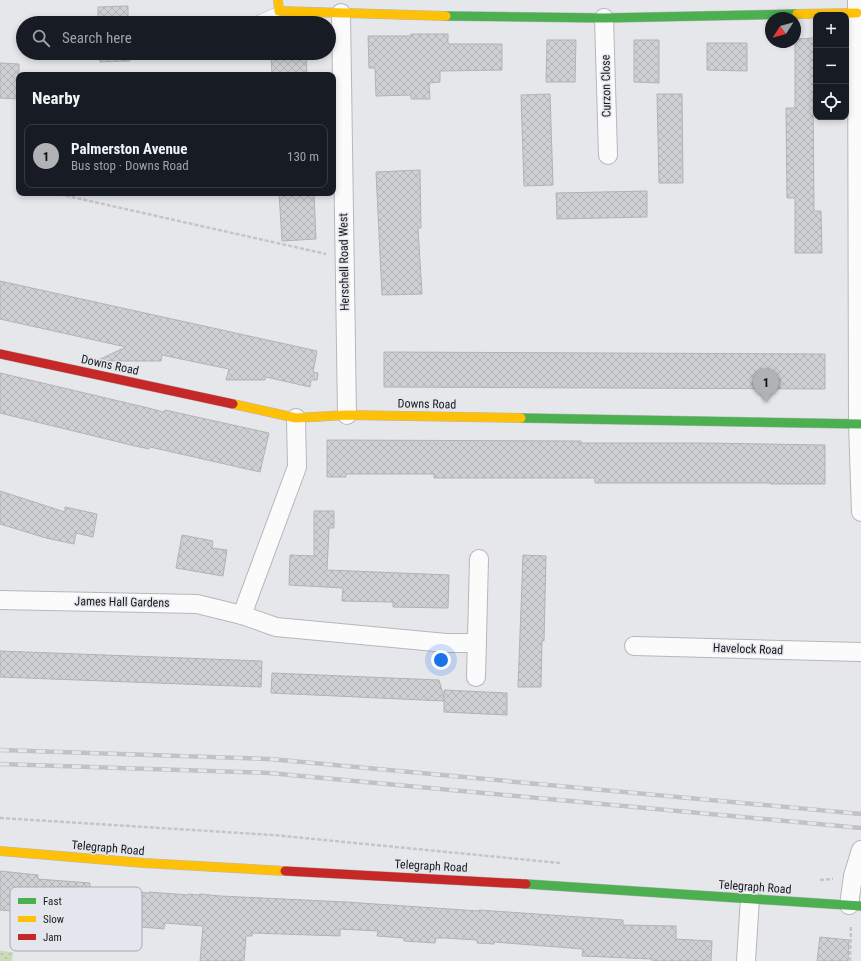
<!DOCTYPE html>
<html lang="en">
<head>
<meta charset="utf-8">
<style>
	:root { --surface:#171b24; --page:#20242c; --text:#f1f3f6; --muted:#9ea1a6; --line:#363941; --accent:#b0b2b5 }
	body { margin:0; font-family:"Roboto Condensed",sans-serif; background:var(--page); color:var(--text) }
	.controls { position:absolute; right:12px; top:12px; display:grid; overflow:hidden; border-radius:8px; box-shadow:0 2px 6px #0003 }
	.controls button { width:36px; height:36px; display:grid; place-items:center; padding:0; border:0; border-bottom:1px solid var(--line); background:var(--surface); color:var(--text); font:20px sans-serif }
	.compass { position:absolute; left:765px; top:12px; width:36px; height:36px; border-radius:50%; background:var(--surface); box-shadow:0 2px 6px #0003; rotate:234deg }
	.you { position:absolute; left:441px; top:660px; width:14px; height:14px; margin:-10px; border:3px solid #fff; border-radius:50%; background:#1a73e8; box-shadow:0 0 0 6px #1a73e833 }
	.badge { display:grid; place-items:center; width:26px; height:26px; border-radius:50%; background:var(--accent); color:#111; font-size:13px; font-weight:700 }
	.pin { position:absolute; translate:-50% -33px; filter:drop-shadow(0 1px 2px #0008) }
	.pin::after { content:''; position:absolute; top:21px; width:14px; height:12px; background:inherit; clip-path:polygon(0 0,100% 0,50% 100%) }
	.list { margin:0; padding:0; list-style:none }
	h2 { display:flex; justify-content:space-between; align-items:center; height:52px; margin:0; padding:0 16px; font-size:17px }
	h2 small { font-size:13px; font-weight:400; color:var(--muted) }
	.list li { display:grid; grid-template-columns:26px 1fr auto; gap:12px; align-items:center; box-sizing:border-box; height:64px; margin:0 8px 8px; padding:0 8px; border:1px solid var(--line); border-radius:8px }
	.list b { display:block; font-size:15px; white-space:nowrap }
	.list p { margin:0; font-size:13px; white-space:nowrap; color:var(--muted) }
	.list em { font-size:13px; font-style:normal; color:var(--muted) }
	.icon { flex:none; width:22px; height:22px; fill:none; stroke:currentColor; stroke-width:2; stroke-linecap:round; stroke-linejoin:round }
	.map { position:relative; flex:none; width:861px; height:961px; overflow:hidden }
	.search { position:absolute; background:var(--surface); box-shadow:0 2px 6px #0003; left:16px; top:16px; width:320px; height:44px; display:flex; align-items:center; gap:10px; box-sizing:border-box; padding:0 14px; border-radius:22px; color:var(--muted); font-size:15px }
	.panel { position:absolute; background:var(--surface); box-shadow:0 2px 6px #0003; left:16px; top:72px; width:320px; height:124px; border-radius:8px }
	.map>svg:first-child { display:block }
	.park { fill:url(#park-dots) }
	.building { fill:url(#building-cross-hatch); stroke:#b2b3b6 }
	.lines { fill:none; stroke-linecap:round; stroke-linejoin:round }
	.lane-casing { stroke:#b6b7ba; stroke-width:10 }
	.street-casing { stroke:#b6b7ba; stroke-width:20 }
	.fast-casing { stroke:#b6b7ba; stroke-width:10 }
	.slow-casing { stroke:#b6b7ba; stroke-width:10 }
	.jam-casing { stroke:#b6b7ba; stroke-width:10 }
	.path { stroke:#c5c5c6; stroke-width:2.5; stroke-dasharray:4 2; stroke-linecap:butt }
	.lane { stroke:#fbfbfc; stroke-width:9 }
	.street { stroke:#fbfbfc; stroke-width:18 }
	.fast { stroke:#4caf50; stroke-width:9 }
	.slow { stroke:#ffc107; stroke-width:9 }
	.jam { stroke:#c62828; stroke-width:9 }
	.rail-casing { stroke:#c2c2c3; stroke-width:4.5 }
	.rail { stroke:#e4e6ed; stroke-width:3; stroke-dasharray:9; stroke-linecap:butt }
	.labels { text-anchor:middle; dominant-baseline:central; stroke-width:3; stroke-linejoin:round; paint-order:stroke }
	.street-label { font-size:12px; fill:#1a1a1d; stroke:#e4e6ed }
	.key { fill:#e4e6ed; stroke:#a7a9af; stroke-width:1 }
	.key-label { font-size:11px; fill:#1a1a1d }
</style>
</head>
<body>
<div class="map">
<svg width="861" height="961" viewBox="0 0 861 961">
	<defs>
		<pattern id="park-dots" width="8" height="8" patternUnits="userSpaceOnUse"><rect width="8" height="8" fill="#c9dbb8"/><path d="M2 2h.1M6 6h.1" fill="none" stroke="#acbb9e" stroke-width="1.8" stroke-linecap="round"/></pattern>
		<pattern id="building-cross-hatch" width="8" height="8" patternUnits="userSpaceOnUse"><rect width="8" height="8" fill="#cfd0d3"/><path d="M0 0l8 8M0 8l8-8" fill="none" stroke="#b1b2b5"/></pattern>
	</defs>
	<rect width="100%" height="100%" fill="#e6e7eb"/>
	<polygon class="park" points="0,951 13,952 12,961 0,961"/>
	<g class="building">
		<polygon points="128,6 128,23 98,23 98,7"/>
		<polygon points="411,34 448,34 448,44 502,44 502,70 440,71 440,82 429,83 430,99 411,99 411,95 376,96 375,68 369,68 368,36 411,36"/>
		<polygon points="816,38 816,94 813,94 814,211 821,211 822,253 795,253 795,198 787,198 786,108 795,108 795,39"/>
		<polygon points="547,40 576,40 575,82 546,82"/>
		<polygon points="634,40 659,40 659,83 634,82"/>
		<polygon points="707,43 747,43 747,71 707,70"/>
		<polygon points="99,53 130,53 130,61 100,62"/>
		<polygon points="271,53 306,53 307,75 272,75"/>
		<polygon points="0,63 19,64 19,99 0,98"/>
		<polygon points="550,94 553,185 524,186 521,95"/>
		<polygon points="657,94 682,94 683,183 659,183"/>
		<polygon points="420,170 421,228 418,228 422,294 382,295 376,172"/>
		<polygon points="647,191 647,217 557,219 556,193"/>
		<polygon points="279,193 314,193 316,239 282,241"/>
		<polygon points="0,281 317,351 313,372 318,373 317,380 311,380 310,387 266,377 265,380 226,380 229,369 162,355 161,361 96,361 126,347 0,319"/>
		<polygon points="384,352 825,354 825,389 384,387"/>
		<polygon points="0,373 144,407 164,412 165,410 269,433 260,472 150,447 149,449 135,446 0,413"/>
		<polygon points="327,440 581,441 581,443 703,443 825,445 825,484 770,484 770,483 595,483 595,478 434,478 434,474 346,474 346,477 327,477"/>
		<polygon points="0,491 65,512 65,507 97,514 93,537 76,533 74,544 46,538 0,524"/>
		<polygon points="314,511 334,511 334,528 329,528 327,570 449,575 448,608 393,607 393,602 342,601 343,588 289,585 290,555 314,556"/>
		<polygon points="182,535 213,541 212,548 227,550 223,576 176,568"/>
		<polygon points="523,555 546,556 544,641 542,640 541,687 518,687"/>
		<polygon points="0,651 262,661 261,687 0,677"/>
		<polygon points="272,673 439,680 444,698 444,690 507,693 507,715 444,712 444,701 271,693"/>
		<polygon points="0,871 38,875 38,879 90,883 90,888 149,893 149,892 188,895 188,894 199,895 200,894 220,896 346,902 479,911 479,910 623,920 623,925 676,926 676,939 712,941 711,961 652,961 652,959 582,956 583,949 494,942 494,944 477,943 477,940 444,938 436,938 435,943 404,941 404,938 377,936 378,931 340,929 340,936 252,933 252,936 246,936 244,961 200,961 203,926 165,923 164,929 96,923 97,918 0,910"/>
		<polygon points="820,937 849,940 848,961 817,961"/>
	</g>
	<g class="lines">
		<g class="lane-casing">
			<polyline id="lane" points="218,23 254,22 279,11"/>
		</g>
		<g class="street-casing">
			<g id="street">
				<polyline points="857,0 858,424 861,512"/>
				<polyline points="341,13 347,415"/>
				<polyline points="604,18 608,155"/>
				<polyline points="0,600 197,604 242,615 276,627 446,643 477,643"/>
				<polyline points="242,615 297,467 296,418"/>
				<polyline points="634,646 861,652"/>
				<polyline points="476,677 479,559"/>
				<polyline points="849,905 853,876 861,850"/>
				<polyline points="746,961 750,898"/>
			</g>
		</g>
		<g class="fast-casing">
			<g id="fast">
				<polyline points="446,16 604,18 797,14"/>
				<polyline points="521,418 861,424"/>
				<polyline points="526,884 861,906"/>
			</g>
		</g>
		<g class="slow-casing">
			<g id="slow">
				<polyline points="278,0 279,11 446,16"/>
				<polyline points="797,14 857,13"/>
				<polyline points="233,404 296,418 347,415 521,418"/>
				<polyline points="0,851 144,863 285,871"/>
			</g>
		</g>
		<g class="jam-casing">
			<g id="jam">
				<polyline points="0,354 233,404"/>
				<polyline points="285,871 526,884"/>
			</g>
		</g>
		<g class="path">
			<polyline points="54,193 326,254"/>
			<polyline points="0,818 273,835 560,863"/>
			<polyline points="820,880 833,879"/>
			<polyline points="850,961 851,926"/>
		</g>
		<use href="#lane" class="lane"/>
		<use href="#street" class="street"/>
		<use href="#fast" class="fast"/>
		<use href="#slow" class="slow"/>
		<use href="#jam" class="jam"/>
		<g class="rail-casing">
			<g id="rail">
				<polyline points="0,750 270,759 861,814"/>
				<polyline points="0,764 269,773 861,828"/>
			</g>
		</g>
		<use href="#rail" class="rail"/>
	</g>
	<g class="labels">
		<g class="street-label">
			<text transform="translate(606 86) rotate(-91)">Curzon Close</text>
			<text transform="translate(344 262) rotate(-91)">Herschell Road West</text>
			<text transform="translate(110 365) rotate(12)">Downs Road</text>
			<text transform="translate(427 404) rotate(1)">Downs Road</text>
			<text transform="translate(122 602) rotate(1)">James Hall Gardens</text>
			<text transform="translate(748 649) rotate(2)">Havelock Road</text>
			<text transform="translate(108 848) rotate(5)">Telegraph Road</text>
			<text transform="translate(431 866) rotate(3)">Telegraph Road</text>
			<text transform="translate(755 887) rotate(4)">Telegraph Road</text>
		</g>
	</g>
	<rect x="10" y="887" width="132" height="64" rx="6" class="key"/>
	<rect x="18" y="898" width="18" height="6" fill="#4caf50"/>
	<rect x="18" y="916" width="18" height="6" fill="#ffc107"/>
	<rect x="18" y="934" width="18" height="6" fill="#c62828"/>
	<g class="key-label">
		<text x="43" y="905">Fast</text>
		<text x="43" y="923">Slow</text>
		<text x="43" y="941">Jam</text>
	</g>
</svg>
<div class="controls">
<button>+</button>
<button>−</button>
<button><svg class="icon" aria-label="locate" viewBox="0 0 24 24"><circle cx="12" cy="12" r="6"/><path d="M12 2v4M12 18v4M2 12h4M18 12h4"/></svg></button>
</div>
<svg class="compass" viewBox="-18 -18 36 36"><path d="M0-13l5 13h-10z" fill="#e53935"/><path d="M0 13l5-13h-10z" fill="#9ea1a6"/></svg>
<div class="you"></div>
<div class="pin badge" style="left:766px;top:402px">1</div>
<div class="search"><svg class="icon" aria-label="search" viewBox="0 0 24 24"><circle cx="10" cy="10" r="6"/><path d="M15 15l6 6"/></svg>Search here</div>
<section class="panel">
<h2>Nearby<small></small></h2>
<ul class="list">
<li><span class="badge">1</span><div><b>Palmerston Avenue</b><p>Bus stop · Downs Road</p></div><em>130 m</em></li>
</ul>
</section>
</div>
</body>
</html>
